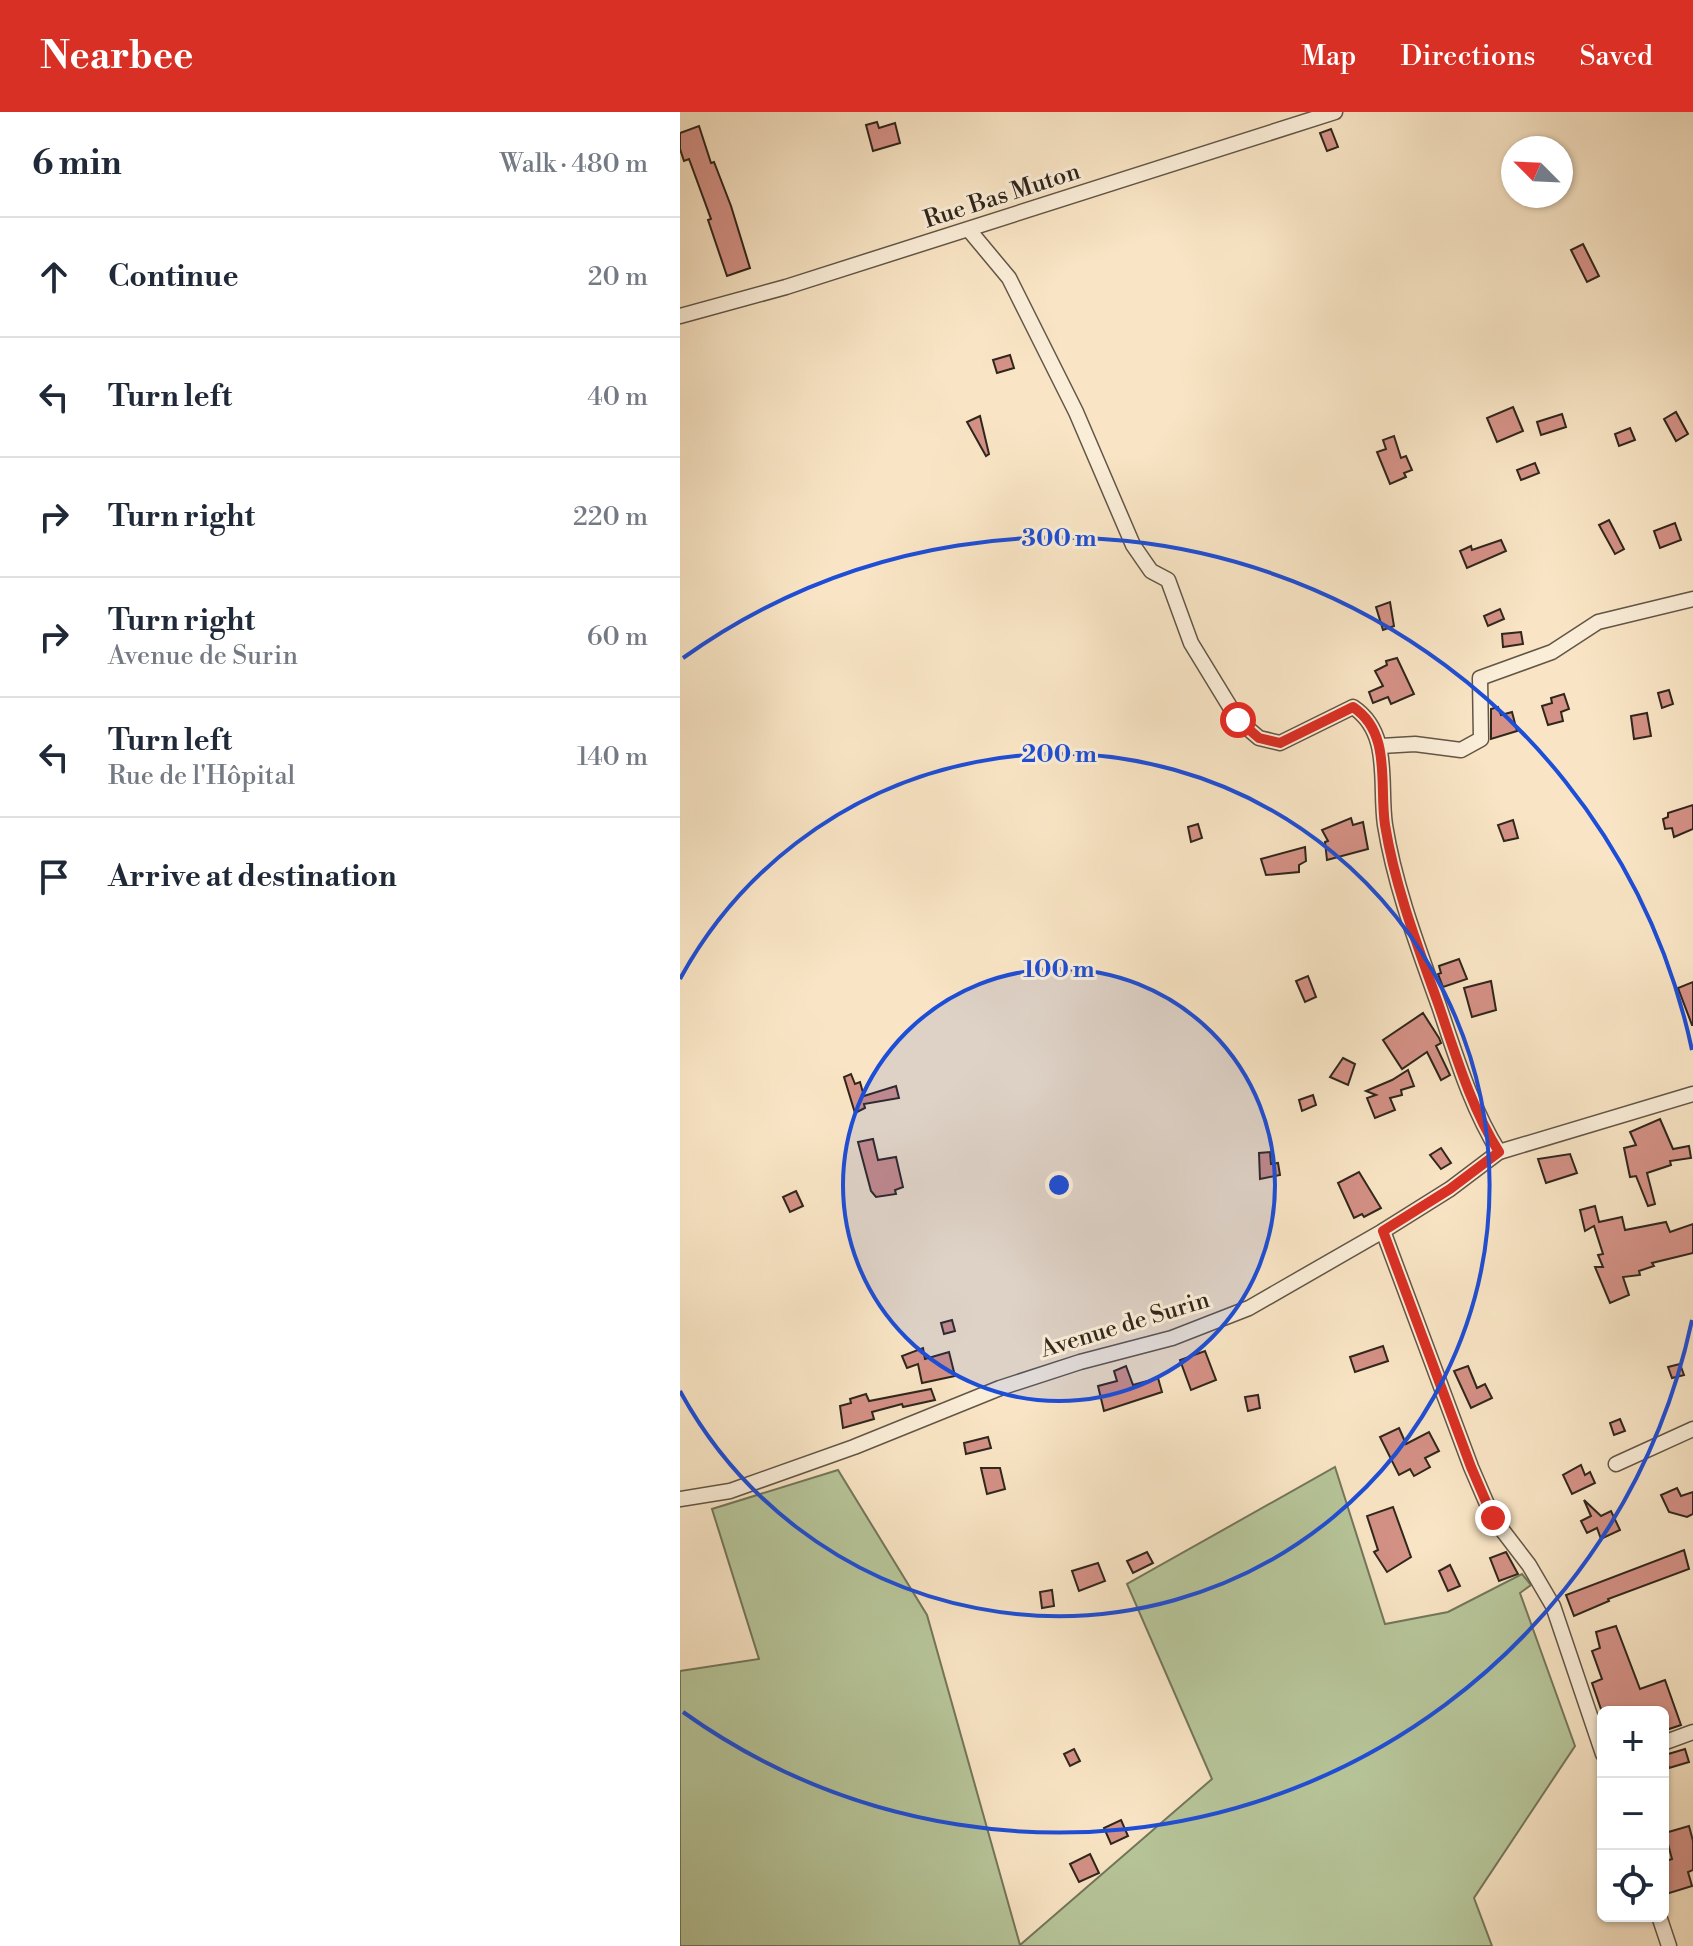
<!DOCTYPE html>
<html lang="en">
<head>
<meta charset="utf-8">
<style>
	:root { --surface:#fff; --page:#f6f6f7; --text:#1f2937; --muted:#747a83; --line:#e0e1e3; --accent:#d93025 }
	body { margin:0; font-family:"Libre Bodoni",serif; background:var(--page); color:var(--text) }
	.controls { position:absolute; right:24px; bottom:24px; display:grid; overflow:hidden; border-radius:12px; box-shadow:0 2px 6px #0004 }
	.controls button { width:72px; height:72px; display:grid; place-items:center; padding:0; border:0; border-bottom:2px solid var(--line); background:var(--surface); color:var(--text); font:40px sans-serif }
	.compass { position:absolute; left:821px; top:24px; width:72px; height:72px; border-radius:50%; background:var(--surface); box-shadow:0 2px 6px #0004; rotate:294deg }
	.stop { position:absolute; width:24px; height:24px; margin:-18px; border:6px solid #d93025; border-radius:50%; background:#fff }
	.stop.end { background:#d93025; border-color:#fff; box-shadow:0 2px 8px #0008 }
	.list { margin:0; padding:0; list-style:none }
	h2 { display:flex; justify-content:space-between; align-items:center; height:104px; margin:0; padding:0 32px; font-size:34px }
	h2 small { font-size:26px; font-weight:400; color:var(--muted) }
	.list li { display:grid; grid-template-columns:52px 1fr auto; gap:24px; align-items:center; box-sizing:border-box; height:120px; padding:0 32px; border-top:2px solid var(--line) }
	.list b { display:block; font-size:30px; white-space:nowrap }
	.list p { margin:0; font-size:26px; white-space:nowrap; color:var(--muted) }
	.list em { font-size:26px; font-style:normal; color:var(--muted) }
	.icon { flex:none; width:44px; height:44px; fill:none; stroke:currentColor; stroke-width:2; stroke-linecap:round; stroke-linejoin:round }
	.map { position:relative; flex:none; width:1013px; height:1834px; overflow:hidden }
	header { display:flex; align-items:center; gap:48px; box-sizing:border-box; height:112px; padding:0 40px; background:var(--accent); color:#fff }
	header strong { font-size:38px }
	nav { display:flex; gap:44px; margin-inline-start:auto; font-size:28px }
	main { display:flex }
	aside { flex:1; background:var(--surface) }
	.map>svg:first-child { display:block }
	.green { fill:#b7c69a; stroke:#73765b; stroke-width:2 }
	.building { fill:#d49186; stroke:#2f261c; stroke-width:2 }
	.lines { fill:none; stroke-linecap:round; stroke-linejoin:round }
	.street-casing { stroke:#625646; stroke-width:17 }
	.street { stroke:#fbeed9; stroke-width:14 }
	.route { stroke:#d93025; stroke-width:10 }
	.ring { fill:none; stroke:#1d4ed8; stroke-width:4 }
	.labels { text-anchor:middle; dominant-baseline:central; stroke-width:6; stroke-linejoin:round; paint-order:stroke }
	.street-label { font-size:24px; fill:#2f261c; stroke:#fbeed9 }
	.centre { fill:#1d4ed8; stroke:#fbeed9; stroke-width:4 }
	.ring-label { font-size:24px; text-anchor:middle; font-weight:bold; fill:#1d4ed8; stroke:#fbeed9; stroke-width:6; stroke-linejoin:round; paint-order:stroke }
</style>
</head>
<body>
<header>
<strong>Nearbee</strong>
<nav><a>Map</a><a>Directions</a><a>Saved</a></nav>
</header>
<main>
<aside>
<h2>6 min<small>Walk · 480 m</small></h2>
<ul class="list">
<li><svg class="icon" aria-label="ahead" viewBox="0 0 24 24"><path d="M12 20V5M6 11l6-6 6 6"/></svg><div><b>Continue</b></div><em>20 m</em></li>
<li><svg class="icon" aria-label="left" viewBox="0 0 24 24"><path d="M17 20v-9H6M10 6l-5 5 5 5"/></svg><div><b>Turn left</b></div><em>40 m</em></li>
<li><svg class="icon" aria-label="right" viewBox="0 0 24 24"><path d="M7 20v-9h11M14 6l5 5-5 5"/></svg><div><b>Turn right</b></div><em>220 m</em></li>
<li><svg class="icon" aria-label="right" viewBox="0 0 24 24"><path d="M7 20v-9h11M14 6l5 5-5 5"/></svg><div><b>Turn right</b><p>Avenue de Surin</p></div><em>60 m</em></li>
<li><svg class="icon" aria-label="left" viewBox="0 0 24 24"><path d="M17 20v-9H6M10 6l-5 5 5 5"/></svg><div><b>Turn left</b><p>Rue de l'Hôpital</p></div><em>140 m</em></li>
<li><svg class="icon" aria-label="arrive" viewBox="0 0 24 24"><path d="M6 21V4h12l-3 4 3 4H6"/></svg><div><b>Arrive at destination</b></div></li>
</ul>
</aside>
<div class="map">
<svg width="1013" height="1834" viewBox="0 0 1013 1834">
	<rect width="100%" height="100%" fill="#f9e5c5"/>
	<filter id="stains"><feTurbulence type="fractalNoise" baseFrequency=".0025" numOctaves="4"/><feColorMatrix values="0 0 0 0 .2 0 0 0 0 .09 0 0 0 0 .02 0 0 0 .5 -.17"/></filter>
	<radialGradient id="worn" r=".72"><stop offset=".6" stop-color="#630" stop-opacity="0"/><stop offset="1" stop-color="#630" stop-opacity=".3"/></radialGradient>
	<polygon class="green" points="655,1355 705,1512 768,1500 842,1462 851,1473 840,1481 895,1634 794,1786 812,1834 0,1834 0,1559 79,1547 32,1397 158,1358 247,1503 340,1833 532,1667 447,1472"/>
	<g class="building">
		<polygon points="197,10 199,16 215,11 220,31 193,39 186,13"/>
		<polygon points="19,14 31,51 34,50 51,94 70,156 47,164 28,108 31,107 9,47 4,49 0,37 0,21"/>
		<polygon points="651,17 658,35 647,39 640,21"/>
		<polygon points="903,132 919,164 907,170 891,138"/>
		<polygon points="330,243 334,256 317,261 313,248"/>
		<polygon points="833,295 843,319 817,330 807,306"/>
		<polygon points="996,300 1008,322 996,329 984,307"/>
		<polygon points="882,302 886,315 861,323 857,310"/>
		<polygon points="300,304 309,342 306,344 287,310"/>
		<polygon points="950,316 955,328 939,334 935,322"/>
		<polygon points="714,324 721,346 726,344 732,358 724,361 726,365 710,372 697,340 706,337 703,328"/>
		<polygon points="855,351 859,361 841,368 837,358"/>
		<polygon points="929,408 944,437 935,442 919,413"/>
		<polygon points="995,411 1001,428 980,436 974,419"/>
		<polygon points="821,428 826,439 787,456 780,439 791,434 792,438"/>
		<polygon points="710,490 714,514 703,518 696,495"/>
		<polygon points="820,497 824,507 808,514 804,504"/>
		<polygon points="841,520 843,532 823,535 822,522"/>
		<polygon points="717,546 734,582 711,592 708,585 693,591 689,580 703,574 695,559 707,553 706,549"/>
		<polygon points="989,578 993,592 982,596 978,581"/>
		<polygon points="884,582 889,597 881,600 883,609 868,613 862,594 872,591 871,586"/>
		<polygon points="818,595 821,603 832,600 837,619 811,627 811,597"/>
		<polygon points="967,601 971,624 954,627 951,604"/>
		<polygon points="1013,693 1013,717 994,725 992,716 985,717 983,707 988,705 988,701"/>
		<polygon points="671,706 673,713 683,710 688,737 647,748 645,730 648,729 642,718"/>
		<polygon points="833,708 838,726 824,729 818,713"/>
		<polygon points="518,712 522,726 511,730 508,715"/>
		<polygon points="625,735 626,749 619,753 619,760 586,763 581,747"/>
		<polygon points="779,847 787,867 763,875 758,862 761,861 759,854"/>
		<polygon points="628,864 636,885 625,890 616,869"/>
		<polygon points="811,869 816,898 792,905 784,876"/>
		<polygon points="1013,870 1013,913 1012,913 998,876"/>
		<polygon points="743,901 759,926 761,931 756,934 770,963 761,968 747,940 722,957 703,928"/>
		<polygon points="663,946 675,952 668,973 650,965"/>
		<polygon points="728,958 734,974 721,978 722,983 710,986 715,998 695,1006 687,986 696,983 686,979 712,968"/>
		<polygon points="171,962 175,972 180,970 184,984 216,974 219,986 184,992 185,996 175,1001 164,965"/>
		<polygon points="633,983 636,993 622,999 619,988"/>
		<polygon points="980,1007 993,1037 1009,1034 1011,1046 990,1049 991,1053 967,1061 975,1092 968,1094 956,1064 950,1065 944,1036 956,1033 950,1020"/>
		<polygon points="193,1027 198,1048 216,1045 223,1075 215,1078 216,1082 196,1085 191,1079 178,1030"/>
		<polygon points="761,1036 771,1051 761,1057 750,1043"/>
		<polygon points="590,1040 591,1052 598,1051 600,1063 580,1067 579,1041"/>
		<polygon points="890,1042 897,1061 866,1071 858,1047"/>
		<polygon points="679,1060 701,1096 684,1105 682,1102 674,1106 658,1071"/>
		<polygon points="116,1079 123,1094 110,1100 103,1085"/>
		<polygon points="915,1094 919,1110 942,1105 945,1118 986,1110 990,1120 1013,1112 1013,1141 972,1151 974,1154 959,1159 960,1163 943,1165 949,1183 930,1191 915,1155 923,1155 918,1143 923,1142 914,1114 905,1119 900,1098"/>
		<polygon points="272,1208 275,1219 264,1222 261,1211"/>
		<polygon points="703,1234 708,1249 675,1260 670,1245"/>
		<polygon points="243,1236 245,1247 269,1240 275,1264 242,1271 238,1252 227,1256 222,1244"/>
		<polygon points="525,1239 536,1268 511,1278 500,1248"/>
		<polygon points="1000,1252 1004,1263 992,1266 988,1255"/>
		<polygon points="446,1254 453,1273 478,1266 482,1280 424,1299 418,1274 437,1269 434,1259"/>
		<polygon points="788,1254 797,1276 805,1272 812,1286 791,1296 774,1259"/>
		<polygon points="251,1277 255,1288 223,1295 222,1292 192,1300 194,1307 163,1316 160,1294 171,1291 170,1287 186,1282 189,1289"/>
		<polygon points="578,1283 580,1296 568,1299 565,1285"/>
		<polygon points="940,1307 945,1319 934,1323 930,1311"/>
		<polygon points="719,1316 726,1332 749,1320 759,1339 745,1346 750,1355 734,1364 730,1357 719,1363 700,1325"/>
		<polygon points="308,1325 311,1336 286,1342 284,1331"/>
		<polygon points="901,1353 905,1363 910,1360 915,1371 892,1382 883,1363"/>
		<polygon points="301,1356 320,1356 325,1377 307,1382"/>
		<polygon points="997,1376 1001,1384 1013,1380 1013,1402 1007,1405 989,1400 981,1383"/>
		<polygon points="904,1388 921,1404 931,1399 940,1418 921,1427 917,1416 907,1421 901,1409 911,1404"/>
		<polygon points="713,1395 731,1445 707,1460 694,1440 698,1438 687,1404"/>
		<polygon points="1004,1438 1009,1457 928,1487 929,1489 894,1504 886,1483"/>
		<polygon points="467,1440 473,1451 453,1461 447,1449"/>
		<polygon points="826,1440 838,1462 819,1469 810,1446"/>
		<polygon points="418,1451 425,1469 399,1479 392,1459"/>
		<polygon points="770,1453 780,1474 768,1479 759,1459"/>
		<polygon points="372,1478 374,1494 362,1496 360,1480"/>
		<polygon points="936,1514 960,1577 985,1568 1001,1613 983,1619 983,1600 922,1600 912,1571 922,1567 912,1539 920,1536 916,1520"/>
		<polygon points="394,1637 400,1649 390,1654 384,1642"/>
		<polygon points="1005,1637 1009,1650 989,1656 985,1643"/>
		<polygon points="441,1708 448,1724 431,1732 424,1716"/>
		<polygon points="1009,1714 1013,1729 1013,1758 1008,1760 1012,1774 983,1783 983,1750 992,1747 985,1721"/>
		<polygon points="410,1742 419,1761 399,1770 390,1752"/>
	</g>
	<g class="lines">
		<g class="street-casing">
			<g id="street">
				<path d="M289 118 329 166 396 300 453 433 471 459 488 468 511 531 558 608 579 626 600 631 673 595C712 621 699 672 705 713 715 775 738 835 759 894 776 944 791 995 819 1040"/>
				<polyline points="0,204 106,175 655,0"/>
				<polyline points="701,634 735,632 781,638 801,627 800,566 872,540 918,510 1013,487"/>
				<polyline points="703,1119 791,1355 813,1406 849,1453 873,1494 923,1642"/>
				<polyline points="936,1352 1013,1317"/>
				<polyline points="0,1387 50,1379 174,1335 320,1276 400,1250 492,1226 569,1196 703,1119 770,1077 819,1040 1013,982"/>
				<polyline points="983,1631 1013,1620"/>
				<polyline points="979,1804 989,1834"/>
			</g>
		</g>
		<use href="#street" class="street"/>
	</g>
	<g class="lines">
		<path class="route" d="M558 608 579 626 600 631 673 595C712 621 699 672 705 713 715 775 738 835 759 894 776 944 791 995 819 1040L770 1077 703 1119 791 1355 813 1406"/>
	</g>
	<circle cx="379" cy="1073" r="216" fill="#1d4ed8" fill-opacity=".12"/>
	<g class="ring">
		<circle cx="379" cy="1073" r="216"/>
		<path d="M0 867A431 431 0 1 1 0 1279"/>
		<path d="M1012 1208A647 647 0 0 1 3 1600M3 546A647 647 0 0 1 1012 938"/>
	</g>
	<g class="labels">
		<g class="street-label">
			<text transform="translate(322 84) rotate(-18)">Rue Bas Muton</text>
			<text transform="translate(445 1213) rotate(-17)">Avenue de Surin</text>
		</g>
	</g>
	<circle cx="379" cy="1073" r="12" class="centre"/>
	<g class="ring-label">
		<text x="379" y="434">300 m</text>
		<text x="379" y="650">200 m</text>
		<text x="379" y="865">100 m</text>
	</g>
	<rect width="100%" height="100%" filter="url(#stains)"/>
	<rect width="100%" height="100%" fill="url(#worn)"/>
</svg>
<div class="controls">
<button>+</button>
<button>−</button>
<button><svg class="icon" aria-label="locate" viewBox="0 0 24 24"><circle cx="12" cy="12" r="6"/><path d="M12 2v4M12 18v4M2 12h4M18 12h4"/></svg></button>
</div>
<svg class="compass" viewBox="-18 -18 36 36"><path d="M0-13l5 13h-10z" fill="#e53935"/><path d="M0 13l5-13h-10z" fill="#747a83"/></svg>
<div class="stop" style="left:558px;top:608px"></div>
<div class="stop end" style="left:813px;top:1406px"></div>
</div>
</main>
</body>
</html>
